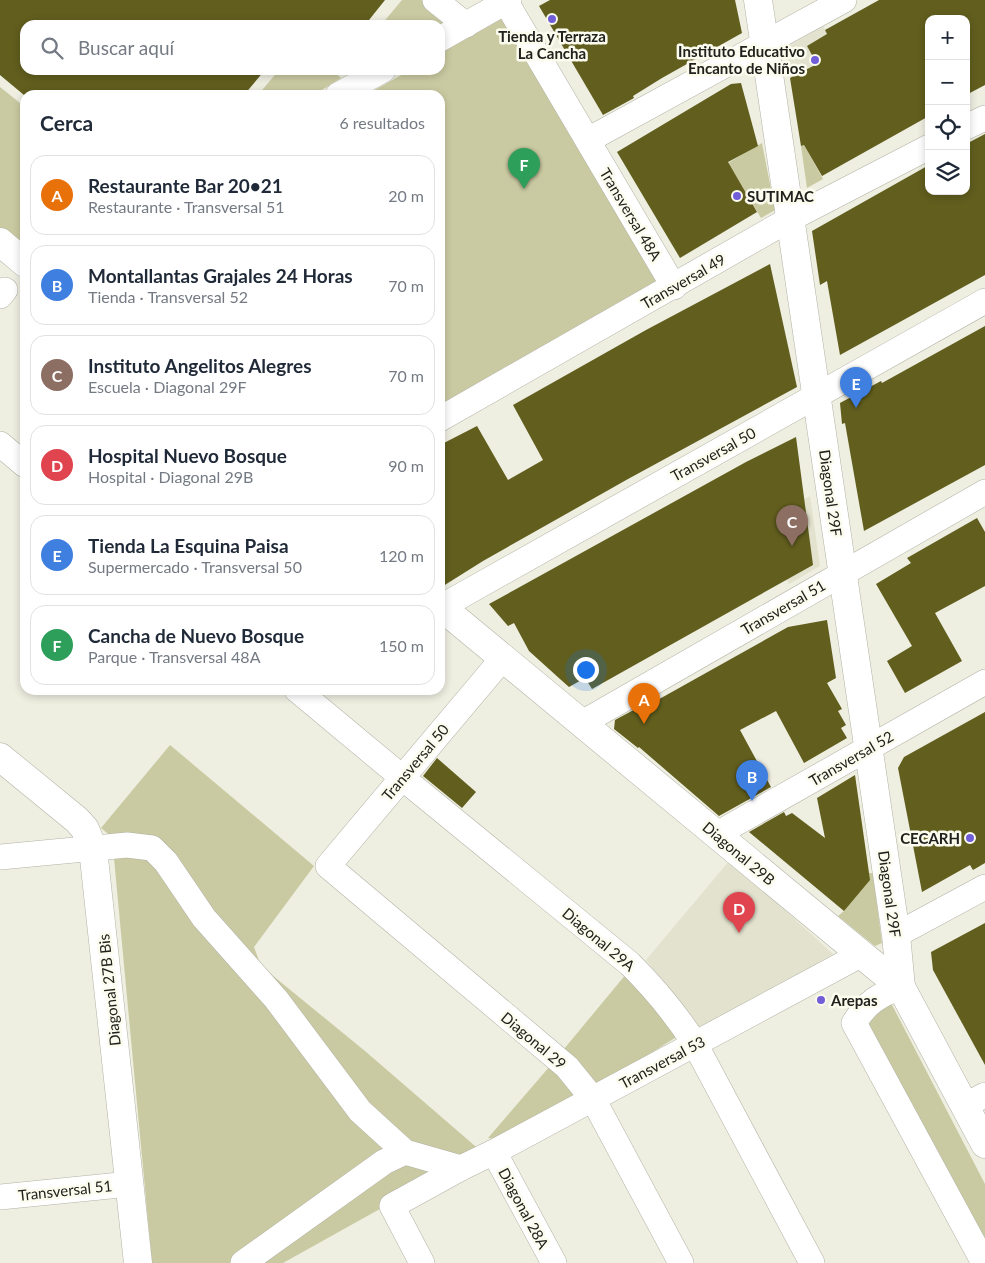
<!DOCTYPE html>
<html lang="es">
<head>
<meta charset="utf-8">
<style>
	:root { --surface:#fff; --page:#f2f2f3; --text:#1f2937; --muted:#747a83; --line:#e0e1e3; --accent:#db2777 }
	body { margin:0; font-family:Lato,sans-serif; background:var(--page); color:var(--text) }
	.controls { position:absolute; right:15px; top:15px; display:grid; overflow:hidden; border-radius:10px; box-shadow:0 2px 8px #0003 }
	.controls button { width:45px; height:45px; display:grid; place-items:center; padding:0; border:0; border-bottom:1px solid var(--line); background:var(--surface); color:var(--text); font:25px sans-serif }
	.you { position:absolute; left:585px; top:669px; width:18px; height:18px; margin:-12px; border:4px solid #fff; border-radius:50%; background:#1a73e8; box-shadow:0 0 0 8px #1a73e833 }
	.badge { display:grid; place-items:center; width:32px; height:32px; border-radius:50%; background:var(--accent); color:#fff; font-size:16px; font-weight:700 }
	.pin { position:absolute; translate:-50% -41px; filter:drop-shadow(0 1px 2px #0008) }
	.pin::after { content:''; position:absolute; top:26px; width:18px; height:15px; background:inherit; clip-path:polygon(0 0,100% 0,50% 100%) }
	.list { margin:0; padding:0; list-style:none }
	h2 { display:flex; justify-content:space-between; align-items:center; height:65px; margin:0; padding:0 20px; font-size:21px }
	h2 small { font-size:16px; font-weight:400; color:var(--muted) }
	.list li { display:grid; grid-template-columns:32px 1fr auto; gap:15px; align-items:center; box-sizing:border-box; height:80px; margin:0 10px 10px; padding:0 10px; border:1px solid var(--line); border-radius:15px }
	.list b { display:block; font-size:19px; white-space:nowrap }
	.list p { margin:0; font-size:16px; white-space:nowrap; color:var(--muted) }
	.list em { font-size:16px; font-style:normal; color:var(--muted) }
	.icon { flex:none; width:28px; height:28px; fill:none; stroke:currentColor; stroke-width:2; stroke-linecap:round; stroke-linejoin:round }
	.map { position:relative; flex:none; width:985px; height:1263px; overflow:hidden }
	.search { position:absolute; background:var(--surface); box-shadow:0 2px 8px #0003; left:20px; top:20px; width:425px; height:55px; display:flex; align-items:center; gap:12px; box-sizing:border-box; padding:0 18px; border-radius:15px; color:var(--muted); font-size:19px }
	.panel { position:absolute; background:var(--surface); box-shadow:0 2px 8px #0003; left:20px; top:90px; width:425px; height:605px; border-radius:15px }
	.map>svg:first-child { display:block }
	.built { fill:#e2e2ce }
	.green { fill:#cacaa2 }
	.building { fill:#615e1e }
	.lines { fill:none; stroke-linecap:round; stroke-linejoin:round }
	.minor-casing { stroke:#b2b2a6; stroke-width:26 }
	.tertiary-casing { stroke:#b2b2a6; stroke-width:29 }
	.minor { stroke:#fff; stroke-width:25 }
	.tertiary { stroke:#fff; stroke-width:28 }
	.poi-dot { fill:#715dd8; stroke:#fbfbee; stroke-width:2 }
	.labels { text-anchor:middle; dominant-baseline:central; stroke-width:5; stroke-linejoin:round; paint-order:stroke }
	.poi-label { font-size:15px; font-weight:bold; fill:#21211d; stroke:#fbfbee; text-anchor:end }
	.street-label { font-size:15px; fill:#21211d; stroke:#fbfbee }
</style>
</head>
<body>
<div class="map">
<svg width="985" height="1263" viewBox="0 0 985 1263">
	<rect width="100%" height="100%" fill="#eeeee1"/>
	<g class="built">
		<polygon points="823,26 849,72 794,102 786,48"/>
		<polygon points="810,496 820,566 789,584 756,526"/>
		<polygon points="730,860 833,954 704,1033 646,960"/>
	</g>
	<g class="green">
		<polygon points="402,0 423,0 449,21 440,25 381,25"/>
		<polygon points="509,14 660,282 440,406 440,95 366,95 410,70 440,70 440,53"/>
		<polygon points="279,70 332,70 341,78 314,95 258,95"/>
		<polygon points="0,87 25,107 25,249 0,228"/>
		<polygon points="762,143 775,210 761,218 728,163"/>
		<polygon points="804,145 823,179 807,188 801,146"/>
		<polygon points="170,745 314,866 254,947 261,966 365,1051 482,1152 283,1263 152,1263 112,837 101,828"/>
		<polygon points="868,873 873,873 882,943 875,946 838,916 844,911"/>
		<polygon points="627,973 678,1036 597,1087 564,1049"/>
		<polygon points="891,1003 985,1184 985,1248 864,1017"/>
		<polygon points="550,1066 578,1099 503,1140 488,1138"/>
	</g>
	<g class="building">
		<polygon points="0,0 385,0 365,25 25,25 25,70 265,70 244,95 24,95 0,75"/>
		<polygon points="550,0 735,0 742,33 662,78 633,96 634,98 603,115 539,6"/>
		<polygon points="879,0 985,0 985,85 966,95 966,19 929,19 929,116 822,176 804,145 801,146 790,78 817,64 807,46 827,34 825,30"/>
		<polygon points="741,83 758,146 728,162 757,212 680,258 617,152 731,84"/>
		<polygon points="985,134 985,275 840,355 827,281 820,285 812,231 929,165 929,191 966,191 966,144"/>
		<polygon points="770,264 797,387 628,479 483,561 440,588 440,445 477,426 508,480 543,460 513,405 646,330"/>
		<polygon points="985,326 985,465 864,531 845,423 842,424 840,403 881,381 882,383"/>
		<polygon points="796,437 813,565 592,689 585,678 569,687 560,679 529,651 514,623 508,626 489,604 746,462"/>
		<polygon points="977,518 985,532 985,586 935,613 962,661 905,693 887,661 912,646 876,584 911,563 907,558"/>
		<polygon points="827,620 836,678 827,683 842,709 838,711 846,725 841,728 847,738 804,763 776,711 740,730 771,787 719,816 639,747 638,748 614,729 615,720 652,700 654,702 788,627"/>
		<polygon points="985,712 985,863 973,870 970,865 922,892 898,768 904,757"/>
		<polygon points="437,758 476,792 462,808 423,776"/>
		<polygon points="855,775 870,880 844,911 749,832 784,812 786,816 792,813 825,838 817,798"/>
		<polygon points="985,923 985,1065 933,970 931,952"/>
	</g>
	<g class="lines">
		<g class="minor-casing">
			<g id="minor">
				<polyline points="435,0 466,25"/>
				<polyline points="506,2 674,287"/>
				<polyline points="440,39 509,0"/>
				<polyline points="338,95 383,70"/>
				<polyline points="966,127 985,118"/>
				<polyline points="588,140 844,0"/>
				<polyline points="0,296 5,290"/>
				<polyline points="440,419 790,219 929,147"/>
				<polyline points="0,444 25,465"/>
				<polyline points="441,607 985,301"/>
				<polyline points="503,658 328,866 567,1067 593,1099 681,1263"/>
				<path d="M297 690 416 789 630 964C655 989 676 1014 695 1044L812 1263"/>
				<polyline points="582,723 985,492"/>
				<polyline points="717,834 985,682"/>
				<polyline points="0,857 127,845 152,848 166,862 204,918 276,999 360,1111 405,1152 461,1168"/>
				<polyline points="896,935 985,887"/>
				<path d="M901 987C879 995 867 1002 854 1023L984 1263"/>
				<polyline points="964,1106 985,1095"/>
				<polyline points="494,1152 554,1263"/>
				<polyline points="0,1197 130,1184"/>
				<polyline points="243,1263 384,1162 405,1152"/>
				<polyline points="422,1263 392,1206 461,1168 494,1152 862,954"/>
			</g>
		</g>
		<g class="tertiary-casing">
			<g id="tertiary">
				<polyline points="758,0 896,935 901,987"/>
				<polyline points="0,242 25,263"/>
				<polyline points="440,606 901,987 985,1144"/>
				<polyline points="0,757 77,820 85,829 93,849 138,1263"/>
			</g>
		</g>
		<use href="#minor" class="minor"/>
		<use href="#tertiary" class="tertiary"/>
	</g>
	<g class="poi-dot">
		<circle cx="552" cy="19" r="5"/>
		<circle cx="815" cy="60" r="5"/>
		<circle cx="737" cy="196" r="5"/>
		<circle cx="970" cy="838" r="5"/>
		<circle cx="821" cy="1000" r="5"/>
	</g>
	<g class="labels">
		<g class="poi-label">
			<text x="552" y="36" text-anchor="middle">Tienda y Terraza<tspan x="552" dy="17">La Cancha</tspan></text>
			<text x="805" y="51">Instituto Educativo<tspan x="805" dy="17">Encanto de Niños</tspan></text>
			<text x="747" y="196" text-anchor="start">SUTIMAC</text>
			<text x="960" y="838">CECARH</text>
			<text x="831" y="1000" text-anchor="start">Arepas</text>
		</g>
		<g class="street-label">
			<text transform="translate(631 214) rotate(59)">Transversal 48A</text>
			<text transform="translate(683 281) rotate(-30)">Transversal 49</text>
			<text transform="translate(713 454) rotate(-29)">Transversal 50</text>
			<text transform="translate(831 493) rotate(82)">Diagonal 29F</text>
			<text transform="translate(783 607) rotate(-30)">Transversal 51</text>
			<text transform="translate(851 758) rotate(-30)">Transversal 52</text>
			<text transform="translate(415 762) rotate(-50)">Transversal 50</text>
			<text transform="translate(739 853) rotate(40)">Diagonal 29B</text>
			<text transform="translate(890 894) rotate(82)">Diagonal 29F</text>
			<text transform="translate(599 939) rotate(40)">Diagonal 29A</text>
			<text transform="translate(109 990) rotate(-96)">Diagonal 27B Bis</text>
			<text transform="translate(534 1040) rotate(40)">Diagonal 29</text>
			<text transform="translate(662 1062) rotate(-28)">Transversal 53</text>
			<text transform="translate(65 1190) rotate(-6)">Transversal 51</text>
			<text transform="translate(524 1208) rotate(62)">Diagonal 28A</text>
		</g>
	</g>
</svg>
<div class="controls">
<button>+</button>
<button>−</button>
<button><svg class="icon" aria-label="locate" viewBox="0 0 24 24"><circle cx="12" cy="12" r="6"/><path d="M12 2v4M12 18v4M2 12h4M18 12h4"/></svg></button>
<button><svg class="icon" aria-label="layers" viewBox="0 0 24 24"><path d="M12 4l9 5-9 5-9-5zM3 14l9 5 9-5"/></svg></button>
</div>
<div class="you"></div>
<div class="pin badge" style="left:644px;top:724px;background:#e8710a">A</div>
<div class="pin badge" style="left:752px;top:801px;background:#3f7fe0">B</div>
<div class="pin badge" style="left:792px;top:546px;background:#8d6e63">C</div>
<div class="pin badge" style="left:739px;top:933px;background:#e0444e">D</div>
<div class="pin badge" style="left:856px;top:408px;background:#3f7fe0">E</div>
<div class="pin badge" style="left:524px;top:189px;background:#2e9e5b">F</div>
<div class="search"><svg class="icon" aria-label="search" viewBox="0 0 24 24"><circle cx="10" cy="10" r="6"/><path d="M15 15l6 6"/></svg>Buscar aquí</div>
<section class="panel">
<h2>Cerca<small>6 resultados</small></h2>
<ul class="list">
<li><span class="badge" style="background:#e8710a">A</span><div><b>Restaurante Bar 20•21</b><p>Restaurante · Transversal 51</p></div><em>20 m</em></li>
<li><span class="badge" style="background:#3f7fe0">B</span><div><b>Montallantas Grajales 24 Horas</b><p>Tienda · Transversal 52</p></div><em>70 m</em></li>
<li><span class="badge" style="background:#8d6e63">C</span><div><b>Instituto Angelitos Alegres</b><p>Escuela · Diagonal 29F</p></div><em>70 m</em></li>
<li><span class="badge" style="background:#e0444e">D</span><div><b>Hospital Nuevo Bosque</b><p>Hospital · Diagonal 29B</p></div><em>90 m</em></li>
<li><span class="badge" style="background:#3f7fe0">E</span><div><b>Tienda La Esquina Paisa</b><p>Supermercado · Transversal 50</p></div><em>120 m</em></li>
<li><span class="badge" style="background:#2e9e5b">F</span><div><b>Cancha de Nuevo Bosque</b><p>Parque · Transversal 48A</p></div><em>150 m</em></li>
</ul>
</section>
</div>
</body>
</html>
